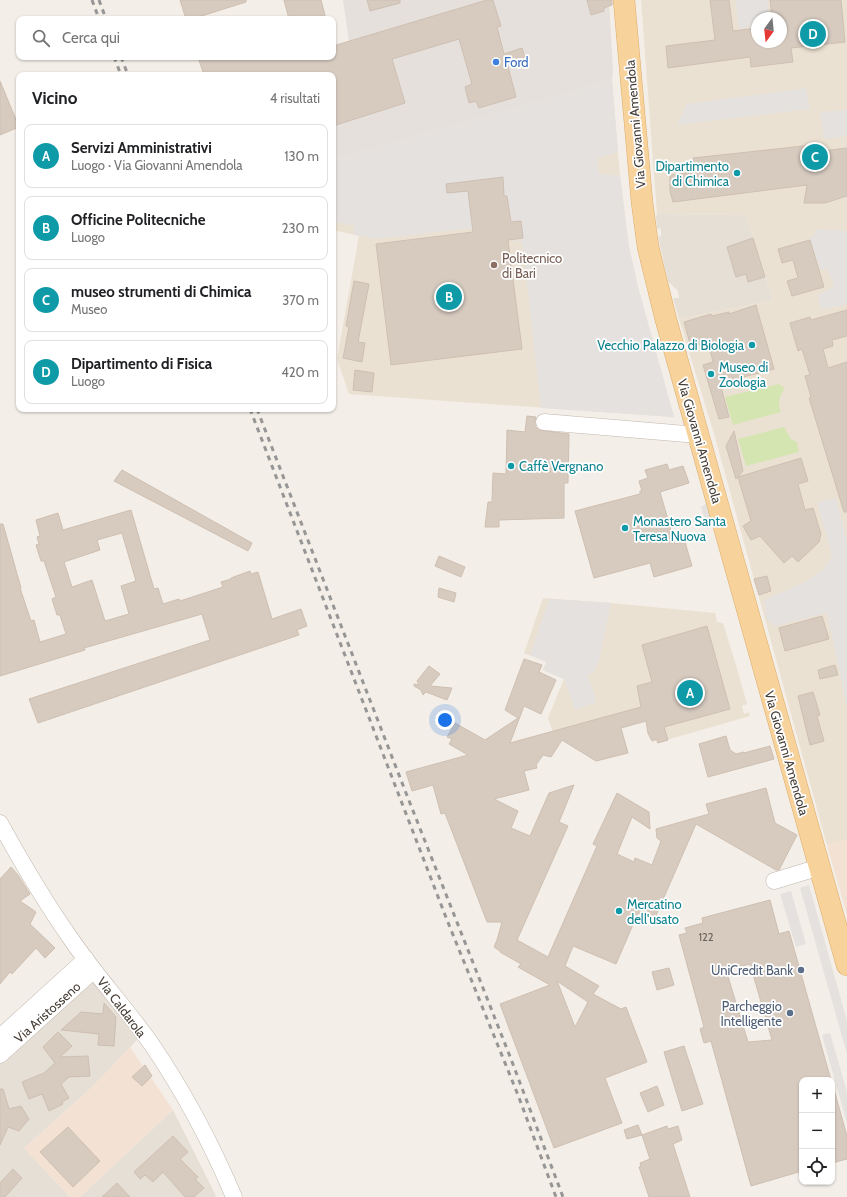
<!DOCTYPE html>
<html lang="it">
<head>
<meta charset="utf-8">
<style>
	:root { --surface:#fff; --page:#f2f2f2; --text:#202124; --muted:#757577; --line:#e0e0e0; --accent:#ee2924 }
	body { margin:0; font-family:Cabin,sans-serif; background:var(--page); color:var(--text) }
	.controls { position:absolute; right:12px; bottom:12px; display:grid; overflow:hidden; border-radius:8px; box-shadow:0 1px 3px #0004 }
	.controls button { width:36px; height:36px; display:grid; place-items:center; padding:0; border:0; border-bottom:1px solid var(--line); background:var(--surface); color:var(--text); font:20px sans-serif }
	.compass { position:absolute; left:751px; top:12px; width:36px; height:36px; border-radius:50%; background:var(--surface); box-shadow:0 1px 3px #0004; rotate:195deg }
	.you { position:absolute; left:445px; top:720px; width:14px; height:14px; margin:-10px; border:3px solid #fff; border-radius:50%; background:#1a73e8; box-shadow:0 0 0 6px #1a73e833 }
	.badge { display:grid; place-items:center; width:26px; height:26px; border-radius:50%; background:var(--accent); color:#fff; font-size:13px; font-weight:700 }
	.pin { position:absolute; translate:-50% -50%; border:2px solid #fff; box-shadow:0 1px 4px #0006 }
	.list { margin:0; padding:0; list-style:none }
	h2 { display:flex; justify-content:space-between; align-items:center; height:52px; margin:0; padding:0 16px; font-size:17px }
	h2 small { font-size:13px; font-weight:400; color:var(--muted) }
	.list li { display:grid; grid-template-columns:26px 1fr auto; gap:12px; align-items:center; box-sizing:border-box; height:64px; margin:0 8px 8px; padding:0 8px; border:1px solid var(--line); border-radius:8px }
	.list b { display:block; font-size:15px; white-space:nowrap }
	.list p { margin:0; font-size:13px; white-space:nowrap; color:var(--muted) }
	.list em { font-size:13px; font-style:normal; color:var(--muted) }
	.icon { flex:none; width:22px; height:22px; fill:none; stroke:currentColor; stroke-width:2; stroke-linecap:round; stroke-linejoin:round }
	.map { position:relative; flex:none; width:847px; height:1197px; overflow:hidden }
	.search { position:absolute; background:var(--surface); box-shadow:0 1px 3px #0004; left:16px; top:16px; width:320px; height:44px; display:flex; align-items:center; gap:10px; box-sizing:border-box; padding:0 14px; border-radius:8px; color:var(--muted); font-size:15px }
	.panel { position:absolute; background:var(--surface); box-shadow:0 1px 3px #0004; left:16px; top:72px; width:320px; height:340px; border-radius:8px }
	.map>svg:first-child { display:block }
	.residential { fill:#e6dfd6 }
	.commercial { fill:#f3e2d4 }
	.industrial { fill:#e5e0dc }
	.education { fill:#ebe1d2; fill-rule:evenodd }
	.green { fill:#d4e5b2 }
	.parking { fill:#e4e1df }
	.building { fill:#d7cbc0; stroke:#cebfb1; fill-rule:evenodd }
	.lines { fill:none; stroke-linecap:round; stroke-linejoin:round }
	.minor-casing { stroke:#c1b7ae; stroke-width:17 }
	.major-casing { stroke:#ddad6b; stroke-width:22 }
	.minor { stroke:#fff; stroke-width:16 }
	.major { stroke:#f8d29b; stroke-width:21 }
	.rail { stroke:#969696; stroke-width:3; stroke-dasharray:5 5; stroke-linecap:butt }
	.shop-dot { fill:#3f7fe0; stroke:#fff; stroke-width:1.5 }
	.culture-dot { fill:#0f9aa8; stroke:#fff; stroke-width:1.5 }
	.education-dot { fill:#8d6e63; stroke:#fff; stroke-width:1.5 }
	.service-dot { fill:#5c6f8a; stroke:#fff; stroke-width:1.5 }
	.labels { text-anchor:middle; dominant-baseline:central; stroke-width:3.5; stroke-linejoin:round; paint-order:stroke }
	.number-label { font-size:11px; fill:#6a6159 }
	.shop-label { font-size:13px; fill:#366cbe; stroke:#fff; text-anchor:start }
	.street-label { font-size:13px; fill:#463e37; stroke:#fff }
	.culture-label { font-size:13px; fill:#0d838f; stroke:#fff; text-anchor:start }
	.education-label { font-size:13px; fill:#785e54; stroke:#fff; text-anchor:start }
	.service-label { font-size:13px; fill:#4e5e75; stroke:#fff; text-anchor:end }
</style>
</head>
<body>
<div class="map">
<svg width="847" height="1197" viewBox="0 0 847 1197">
	<rect width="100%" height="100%" fill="#f3eee7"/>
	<g class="residential">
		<polygon points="657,214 746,215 773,300 679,319 673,298 679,298 678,291 668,281 658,237 661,236 661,229 657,228 656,217"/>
		<polygon points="93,982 95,983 139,1038 93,1086 24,1148 70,1197 0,1197 0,1064 89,983"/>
		<polygon points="173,1110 216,1196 214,1197 80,1197"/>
	</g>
	<g class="commercial">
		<polygon points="847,839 847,915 827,845"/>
		<polygon points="130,1047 173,1110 80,1197 70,1197 24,1148 93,1086"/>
	</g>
	<polygon class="industrial" points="343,0 609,0 613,71 612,80 333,160 333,75 240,75 333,57 349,41"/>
	<g class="education">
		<path d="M641 0H847V839L827 845 715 437 679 319 773 300 746 215 657 214ZM757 18H781V42H757Z"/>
		<polygon points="612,80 620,176 629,247 642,304 674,417 349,394 337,359 359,236 333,230 333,160"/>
		<polygon points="543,598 611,603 715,613 717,622 723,623 735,662 747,704 742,706 744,714 749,712 750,716 656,743 647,705 553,732 548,718 564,679 543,670 546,662 524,653"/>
	</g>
	<g class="green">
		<path d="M779 384 781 386H783L784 390C778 398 778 403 781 412L733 425 725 397Z"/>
		<polygon points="784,427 791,439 797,442 799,452 746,466 738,439"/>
	</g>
	<g class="parking">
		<polygon points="735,0 768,0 769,18 757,18 757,26 739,29"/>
		<polygon points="612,80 618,152 597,159 599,174 620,176 629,247 637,283 674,417 541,408 522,241 513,241 510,224 375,239 353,234 355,226 333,222 333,160"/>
		<polygon points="806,88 810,109 677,125 687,104"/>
		<polygon points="847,110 847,136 824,139 820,112"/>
		<polygon points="818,229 847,231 847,304 821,310 818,295 834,286 827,269 820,270 810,239"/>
		<polygon points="836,498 847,543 847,708 827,613 775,626 767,620 764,600 803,583 823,570 832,556 817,502"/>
		<polygon points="707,503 712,520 706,524 701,507"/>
		<polygon points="549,599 611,603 599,660 594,672 587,675 594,692 596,702 575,710 564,679 543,670 547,662 530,655"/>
		<polygon points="809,885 847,1021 847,1054 800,888"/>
		<polygon points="791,891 806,944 796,947 780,894"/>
		<polygon points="830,1033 847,1092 847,1123 822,1035"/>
	</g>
	<g class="building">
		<polygon points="180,0 246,0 246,2 192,19 186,19"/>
		<polygon points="284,0 321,0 326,19 289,19"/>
		<polygon points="367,0 400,0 400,3 370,11"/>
		<polygon points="487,0 493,0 501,26 497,27 504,54 522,48 525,58 507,63 516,97 479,108 476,101 469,103 465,87 472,84 459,39 392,59 405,103 333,126 333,75 204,75 198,57 333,57 333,46"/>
		<polygon points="587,0 612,0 612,5 604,8 604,11 591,15"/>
		<polygon points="710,0 729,0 733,31 757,28 757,42 781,42 781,18 772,18 770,0 841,0 845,42 791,48 793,62 751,67 750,57 668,68 666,46 715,40"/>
		<polygon points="0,81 19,127 0,135"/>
		<polygon points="822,144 822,151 847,148 847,196 825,203 804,203 807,185 673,202 670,191 670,175 695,172 693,158"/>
		<polygon points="503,177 504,196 507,196 511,222 521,221 523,238 508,240 522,349 391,365 376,244 473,232 468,191 447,193 446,184"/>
		<polygon points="753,238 765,277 748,282 746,274 736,277 727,247"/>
		<polygon points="810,240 824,287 792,296 787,281 798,278 793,260 782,263 778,249"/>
		<polygon points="354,281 369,284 358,342 365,343 362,362 343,358 349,327 346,326"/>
		<polygon points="756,305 774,369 720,383 729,417 719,419 703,365 713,362 708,342 691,347 684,322 711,314 712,316 729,312 729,314"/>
		<polygon points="847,310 847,336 832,340 833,346 823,349 828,368 847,362 847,512 844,512 809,398 811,397 805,376 810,375 802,349 798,351 790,323 810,317 811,320"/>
		<polygon points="355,370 374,373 372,392 353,390"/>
		<polygon points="527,416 536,417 535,421 535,426 539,430 569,434 568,483 564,483 564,518 499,520 499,527 485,527 488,502 492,502 493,473 506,474 507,430 525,432"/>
		<polygon points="734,431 743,471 736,479 726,446"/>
		<polygon points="801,458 808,481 798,484 805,510 813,508 821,534 819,542 798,562 792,556 784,563 760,536 751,540 743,526 751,521 738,477"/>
		<polygon points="667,464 669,470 683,466 689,483 660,492 675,544 685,542 692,566 654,577 650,563 594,578 575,511 640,494 640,491 642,491 639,481 648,478 645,470"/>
		<polygon points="122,470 252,543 248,551 114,481"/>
		<path d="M131 510 154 589 158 588 163 604 179 599 180 601 223 587 221 582 231 579V578L250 571 251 574 258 572 272 619 301 609 307 626 297 630 299 635 38 723 29 699 210 640 202 614 84 648 85 650 0 676V524H3L21 588H20L31 621 34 620 40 642 66 634 60 615H57L52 599 56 597 44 561H41L36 545 39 544 37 537 40 536 36 520 58 513 63 530ZM122 533 136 581 121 586 129 614 105 621 92 580 72 587 64 562 100 550 97 540Z"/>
		<polygon points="439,556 465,567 461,577 435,566"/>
		<polygon points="767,576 771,591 759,595 754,579"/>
		<polygon points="439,588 456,593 454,602 438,597"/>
		<polygon points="822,616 829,639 785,651 779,628"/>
		<path d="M707 626 730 709 664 727 668 740 658 743 657 739 652 741 648 733 646 721 621 728 628 753 596 761 562 740 551 757 543 755 536 765 537 768 524 771 529 790 494 799 518 811 511 828 530 836 549 793 574 785 559 822 568 826 517 940 548 957 597 846 593 844 617 793 649 812 650 829 632 817 617 854 634 862 635 858 652 865 661 841 657 838 656 829 709 814 706 804 766 788 775 823 797 835 779 870H776L696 824 654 920 638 913 616 964 573 946 565 966 599 986 593 994 621 1009 626 1007 647 1062 605 1078 622 1123 554 1148 500 1004 550 985 518 967 521 964 500 952V951L494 947 497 940 502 922H487L445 813 441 814 433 785 412 791 406 772 468 755 449 744 452 739 447 737 455 723 485 740 518 718 505 710 524 659 542 665 539 672 556 680 541 714 524 706 510 743 641 707 637 686 652 682 642 645ZM557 981 588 1002 575 1027 561 991Z"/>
		<polygon points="835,665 838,675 820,679 818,670"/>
		<polygon points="429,666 440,674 430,686 452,688 447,700 426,692 423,695 421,690 414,686 414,684 419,685 417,681"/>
		<polygon points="813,692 820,715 817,716 824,741 810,745 798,696"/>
		<polygon points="726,736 730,750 736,754 744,752 744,753 770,746 774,759 708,777 699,744"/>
		<polygon points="11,867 18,875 30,894 20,901 36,912 30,924 55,948 45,958 36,948 12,974 10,972 0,984 0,879"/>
		<path d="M770 900 779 934 789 931 831 1080H802V1171L751 1186 711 1041 704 1043 700 1029 704 1027 679 935 687 933 685 928 703 923 702 918ZM750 964 772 1040 748 1042 726 970Z"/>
		<polygon points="669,968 674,985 657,990 652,972"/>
		<polygon points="104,1003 116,1017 114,1046 98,1045 99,1034 61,1030 81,1012 103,1014"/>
		<polygon points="58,1032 72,1046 60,1057 88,1056 90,1076 69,1077 61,1084 69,1098 62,1102 63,1104 49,1111 42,1094 29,1099 22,1082 44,1073 55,1063 43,1047"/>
		<polygon points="684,1046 703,1104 682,1111 664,1052"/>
		<polygon points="145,1065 152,1076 142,1086 132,1077"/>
		<polygon points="657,1086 664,1105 648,1112 640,1093"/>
		<polygon points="0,1089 3,1089 9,1109 21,1106 29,1119 19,1131 8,1127 0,1145"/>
		<polygon points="832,1093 835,1093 847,1136 847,1159 832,1163"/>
		<polygon points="638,1125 642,1135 627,1139 624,1130"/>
		<polygon points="667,1126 668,1129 678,1126 682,1140 673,1144 690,1197 649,1197 639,1167 641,1166 640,1163 650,1159 642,1135"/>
		<polygon points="68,1127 100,1161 73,1187 40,1152"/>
		<polygon points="173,1136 188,1152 180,1159 198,1177 195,1179 204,1188 194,1197 185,1197 163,1172 153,1182 145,1175 140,1179 134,1172"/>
		<polygon points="13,1169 22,1178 5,1197 0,1197 0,1183"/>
		<polygon points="117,1183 130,1197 102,1197"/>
	</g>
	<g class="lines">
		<g class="minor-casing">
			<g id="minor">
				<polyline points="544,422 698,435"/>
				<path d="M0 823C22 863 45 902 71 939 96 976 127 1009 152 1045 184 1092 212 1145 234 1197"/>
				<polyline points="774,881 820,867"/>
				<polyline points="0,1037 86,959"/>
				<polyline points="0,1055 94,970"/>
			</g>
		</g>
		<g class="major-casing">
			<polyline id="major" points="624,0 642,202 648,247 666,320 847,965"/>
		</g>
		<use href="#minor" class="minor"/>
		<use href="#major" class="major"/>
		<g class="rail">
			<polyline points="92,0 99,19"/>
			<polyline points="99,0 106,19"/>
			<polyline points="114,57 121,75"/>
			<polyline points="121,57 128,75"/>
			<polyline points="250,409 447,920 518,1095 556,1197"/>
			<polyline points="257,409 406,793 511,1059 563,1197"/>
		</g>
	</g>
	<circle class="shop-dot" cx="496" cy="62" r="4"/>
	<g class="culture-dot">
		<circle cx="737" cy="173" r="4"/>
		<circle cx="752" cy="345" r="4"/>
		<circle cx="711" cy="374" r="4"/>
		<circle cx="511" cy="466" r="4"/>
		<circle cx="625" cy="528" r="4"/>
		<circle cx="619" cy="911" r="4"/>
	</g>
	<circle class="education-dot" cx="494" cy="265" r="4"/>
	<g class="service-dot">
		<circle cx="801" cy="970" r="4"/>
		<circle cx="790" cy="1013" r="4"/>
	</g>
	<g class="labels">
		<g class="number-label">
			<text x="706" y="937">122</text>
		</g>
		<g class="shop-label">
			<text x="504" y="62">Ford</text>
		</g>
		<g class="street-label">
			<text transform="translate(635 124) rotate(-95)">Via Giovanni Amendola</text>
			<text transform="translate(700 441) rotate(74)">Via Giovanni Amendola</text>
			<text transform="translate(787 753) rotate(74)">Via Giovanni Amendola</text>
			<text transform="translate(122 1007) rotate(53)">Via Caldarola</text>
			<text transform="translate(47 1012) rotate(-42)">Via Aristosseno</text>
		</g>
		<g class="culture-label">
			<text x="729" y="166" text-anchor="end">Dipartimento<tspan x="729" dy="15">di Chimica</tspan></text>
			<text x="744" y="345" text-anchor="end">Vecchio Palazzo di Biologia</text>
			<text x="719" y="367">Museo di<tspan x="719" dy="15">Zoologia</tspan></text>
			<text x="519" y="466">Caffè Vergnano</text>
			<text x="633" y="521">Monastero Santa<tspan x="633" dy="15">Teresa Nuova</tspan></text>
			<text x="627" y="904">Mercatino<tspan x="627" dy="15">dell'usato</tspan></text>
		</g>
		<g class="education-label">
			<text x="502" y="258">Politecnico<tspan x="502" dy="15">di Bari</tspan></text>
		</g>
		<g class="service-label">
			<text x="793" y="970">UniCredit Bank</text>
			<text x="782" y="1006">Parcheggio<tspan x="782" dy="15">Intelligente</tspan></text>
		</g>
	</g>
</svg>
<div class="controls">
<button>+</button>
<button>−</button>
<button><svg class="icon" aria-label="locate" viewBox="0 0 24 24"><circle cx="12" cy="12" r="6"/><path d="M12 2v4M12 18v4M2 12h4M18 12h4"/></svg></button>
</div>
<svg class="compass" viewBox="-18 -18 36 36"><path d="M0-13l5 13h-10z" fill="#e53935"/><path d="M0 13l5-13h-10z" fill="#757577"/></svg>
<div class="you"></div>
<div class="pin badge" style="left:690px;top:693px;background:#0f9aa8">A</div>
<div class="pin badge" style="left:449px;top:297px;background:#0f9aa8">B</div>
<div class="pin badge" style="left:815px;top:157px;background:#0f9aa8">C</div>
<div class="pin badge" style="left:813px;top:34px;background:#0f9aa8">D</div>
<div class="search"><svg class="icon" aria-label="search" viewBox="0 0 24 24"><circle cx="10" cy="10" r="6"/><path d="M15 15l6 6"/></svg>Cerca qui</div>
<section class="panel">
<h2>Vicino<small>4 risultati</small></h2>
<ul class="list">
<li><span class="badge" style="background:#0f9aa8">A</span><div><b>Servizi Amministrativi</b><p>Luogo · Via Giovanni Amendola</p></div><em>130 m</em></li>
<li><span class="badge" style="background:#0f9aa8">B</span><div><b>Officine Politecniche</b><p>Luogo</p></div><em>230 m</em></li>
<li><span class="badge" style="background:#0f9aa8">C</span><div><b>museo strumenti di Chimica</b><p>Museo</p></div><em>370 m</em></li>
<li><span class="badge" style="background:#0f9aa8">D</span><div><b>Dipartimento di Fisica</b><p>Luogo</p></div><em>420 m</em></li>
</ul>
</section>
</div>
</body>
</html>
